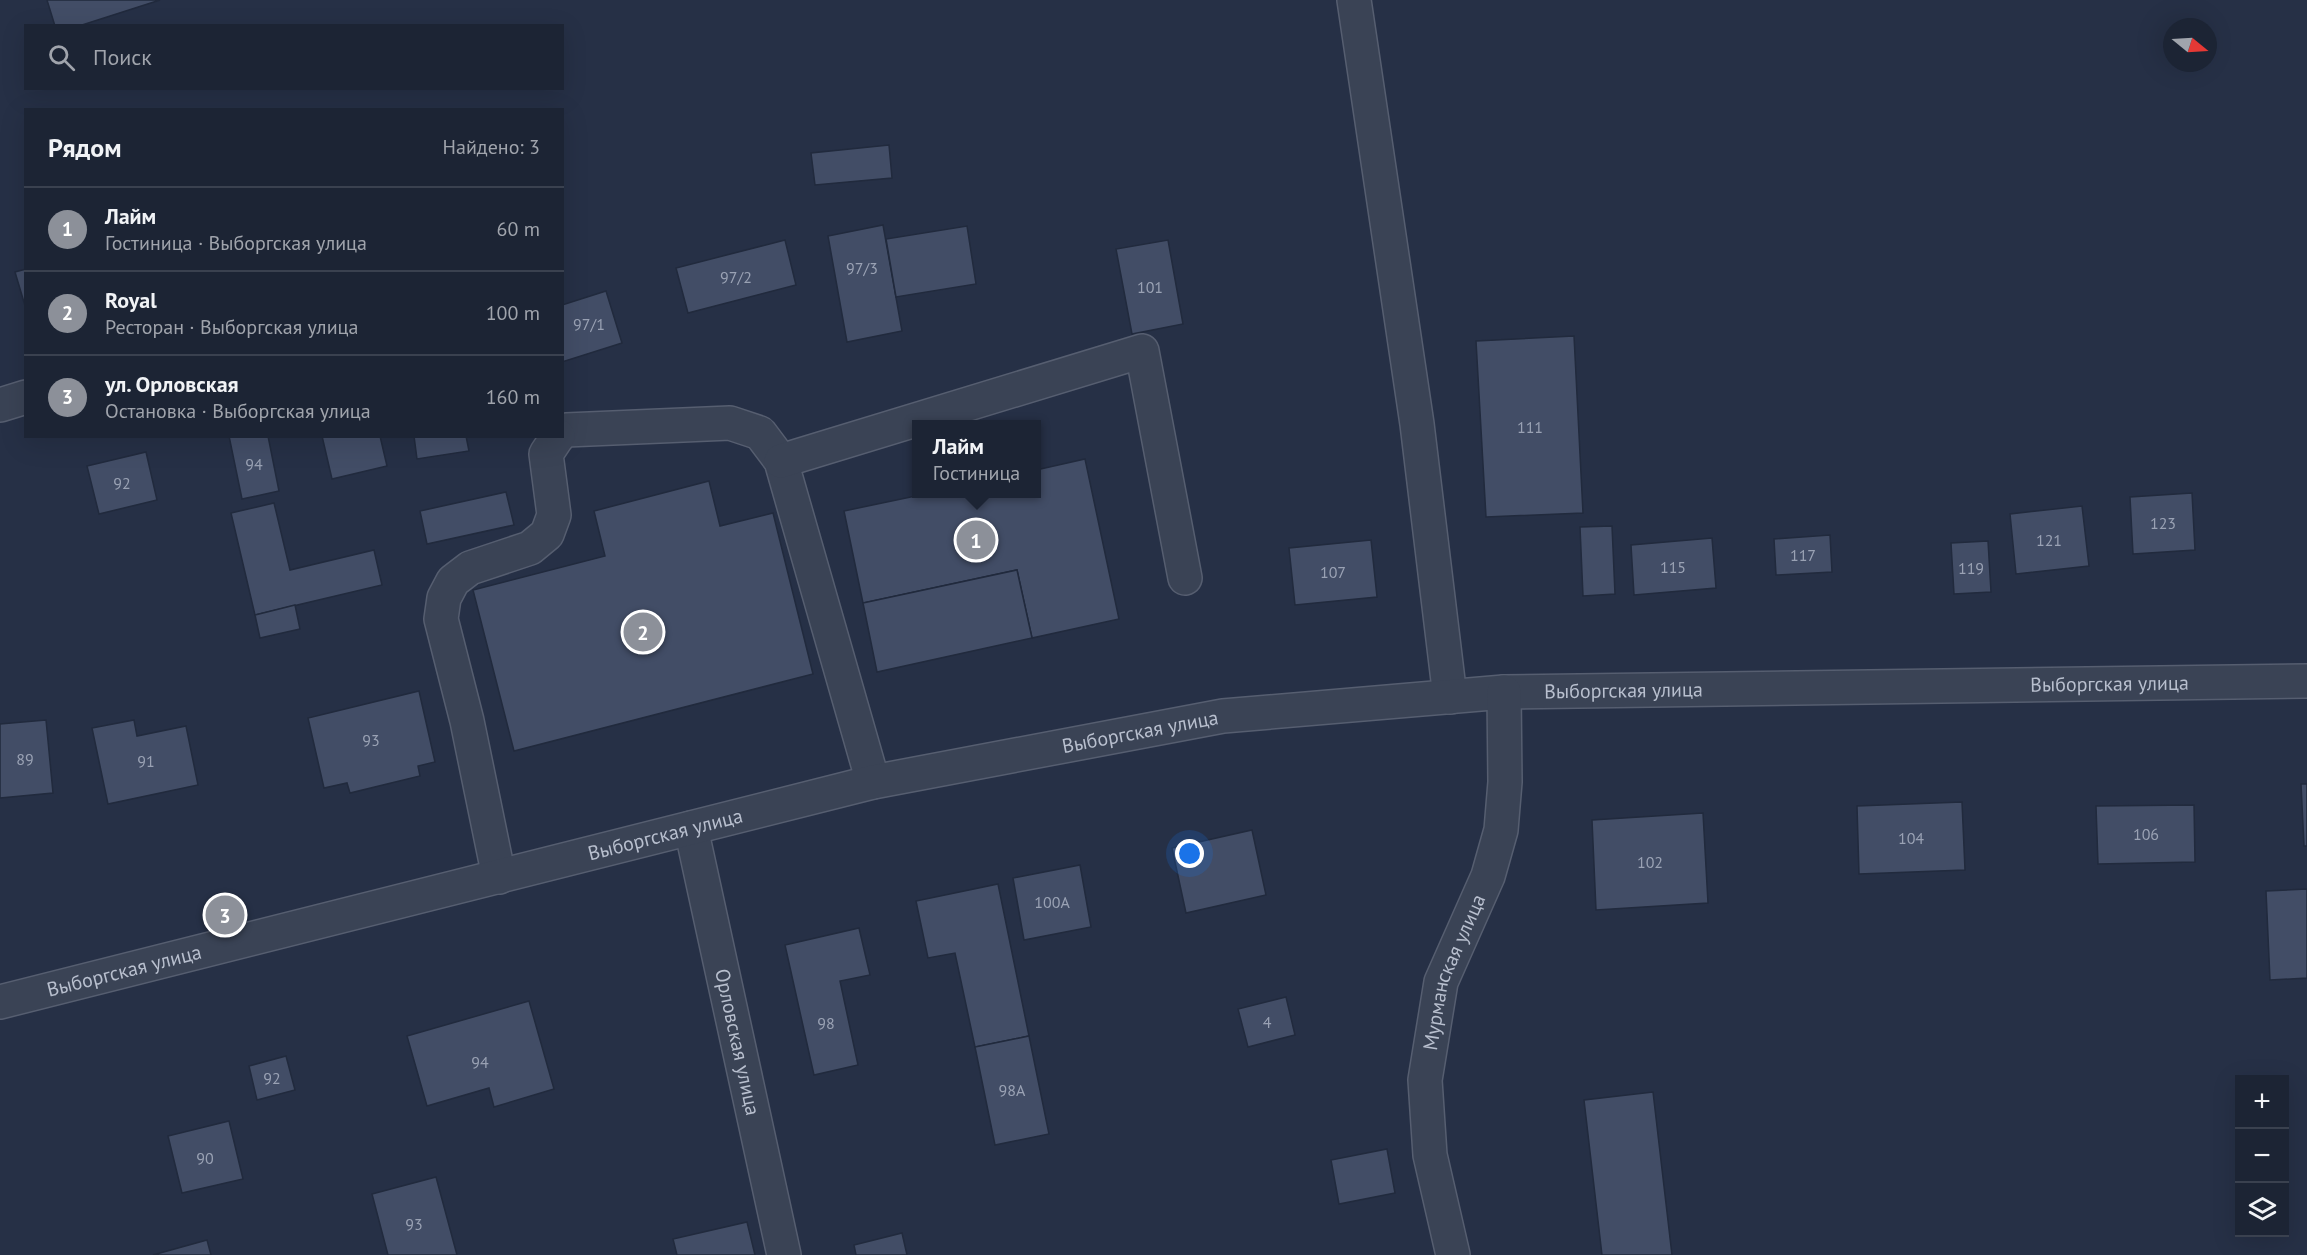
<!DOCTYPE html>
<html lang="ru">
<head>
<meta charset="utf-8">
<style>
	:root { --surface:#1c2434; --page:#252c3c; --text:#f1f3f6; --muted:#a0a4ac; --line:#3a414f; --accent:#8c9099 }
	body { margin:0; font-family:"PT Sans",sans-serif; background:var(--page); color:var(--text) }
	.controls { position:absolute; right:18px; bottom:18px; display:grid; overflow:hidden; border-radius:0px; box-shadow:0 6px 24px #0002 }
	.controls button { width:54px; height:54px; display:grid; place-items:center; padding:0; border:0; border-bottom:2px solid var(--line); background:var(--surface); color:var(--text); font:30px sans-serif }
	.compass { position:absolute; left:2163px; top:18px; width:54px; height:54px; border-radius:50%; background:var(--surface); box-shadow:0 6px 24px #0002; rotate:108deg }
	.you { position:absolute; left:1190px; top:854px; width:21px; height:21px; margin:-15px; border:4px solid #fff; border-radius:50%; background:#1a73e8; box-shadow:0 0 0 9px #1a73e833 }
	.badge { display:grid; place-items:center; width:39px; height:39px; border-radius:50%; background:var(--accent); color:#fff; font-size:20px; font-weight:700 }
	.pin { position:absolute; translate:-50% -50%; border:3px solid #fff; box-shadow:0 2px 6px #0006 }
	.popup { position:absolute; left:912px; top:420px; width:129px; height:78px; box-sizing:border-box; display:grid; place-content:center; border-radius:0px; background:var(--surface); filter:drop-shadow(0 2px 4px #0005); font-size:20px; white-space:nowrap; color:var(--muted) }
	.popup b { font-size:22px; color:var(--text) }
	.popup::after { content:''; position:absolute; left:50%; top:100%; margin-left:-12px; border:12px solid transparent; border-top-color:var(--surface) }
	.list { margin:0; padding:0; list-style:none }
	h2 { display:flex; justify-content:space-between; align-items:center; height:78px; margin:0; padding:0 24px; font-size:26px }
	h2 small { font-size:20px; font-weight:400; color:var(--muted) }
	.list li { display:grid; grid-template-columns:39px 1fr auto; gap:18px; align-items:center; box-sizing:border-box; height:84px; padding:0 24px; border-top:2px solid var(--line) }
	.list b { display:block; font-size:22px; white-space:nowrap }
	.list p { margin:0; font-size:20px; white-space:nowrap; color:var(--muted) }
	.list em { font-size:20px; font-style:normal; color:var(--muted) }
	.icon { flex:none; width:33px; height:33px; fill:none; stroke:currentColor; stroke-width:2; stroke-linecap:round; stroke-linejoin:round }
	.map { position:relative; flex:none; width:2307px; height:1255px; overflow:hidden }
	.search { position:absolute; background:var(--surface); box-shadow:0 6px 24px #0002; left:24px; top:24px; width:540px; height:66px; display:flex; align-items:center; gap:15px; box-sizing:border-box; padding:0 21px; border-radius:0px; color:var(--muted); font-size:22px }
	.panel { position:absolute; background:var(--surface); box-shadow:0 6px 24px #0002; left:24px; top:108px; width:540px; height:330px; border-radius:0px }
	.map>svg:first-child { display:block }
	.building { fill:#424d66; stroke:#212a3d; stroke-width:1.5 }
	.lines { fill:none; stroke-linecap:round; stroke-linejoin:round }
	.minor-casing { stroke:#565e70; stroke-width:36 }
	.minor { stroke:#3a4355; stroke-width:33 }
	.labels { text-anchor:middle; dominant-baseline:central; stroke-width:6; stroke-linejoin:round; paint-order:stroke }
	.number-label { font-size:16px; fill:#9aa2b4 }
	.street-label { font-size:20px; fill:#b8bfce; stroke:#1f283b }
</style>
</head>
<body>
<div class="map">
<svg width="2307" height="1255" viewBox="0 0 2307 1255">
	<rect width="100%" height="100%" fill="#263046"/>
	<g class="building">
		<polygon points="47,0 160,0 79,26 55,26"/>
		<polygon points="889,145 892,178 815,185 811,153"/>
		<polygon points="883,225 902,331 847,342 828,236"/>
		<polygon points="967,226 976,284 896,297 886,239"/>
		<polygon points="785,240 796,285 688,313 676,268"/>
		<polygon points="1168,240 1183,324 1132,334 1116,249"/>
		<polygon points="26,269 26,309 15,272"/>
		<polygon points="606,291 622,343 562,362 562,305"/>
		<polygon points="1574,336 1583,513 1486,517 1476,341"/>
		<polygon points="229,436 268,436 279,491 242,499"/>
		<polygon points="322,436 380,436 387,466 332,479"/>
		<polygon points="414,436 466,436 469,451 417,459"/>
		<polygon points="146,452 157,500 99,514 87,466"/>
		<polygon points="1085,459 1119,619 1032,638 1017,570 863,603 844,511 925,494 1036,494 1036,470"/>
		<polygon points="709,481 720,526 773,513 813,674 514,751 473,590 605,556 594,511"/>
		<polygon points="506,492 514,525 427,544 420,511"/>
		<polygon points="2192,493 2195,550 2133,554 2130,497"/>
		<polygon points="274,503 290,570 374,550 382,585 255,615 231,513"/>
		<polygon points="2082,506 2089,566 2016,574 2010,514"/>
		<polygon points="1612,526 1615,594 1583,596 1580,527"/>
		<polygon points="1830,535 1832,572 1776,575 1774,539"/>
		<polygon points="1712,538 1716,588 1634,595 1631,545"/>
		<polygon points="1371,540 1377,597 1295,605 1289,548"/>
		<polygon points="1988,541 1991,592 1954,594 1951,543"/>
		<polygon points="1017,570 1032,638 877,672 863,603"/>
		<polygon points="295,605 300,629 260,638 255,615"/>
		<polygon points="419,691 435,762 418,766 420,776 350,793 347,783 324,788 308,718"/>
		<polygon points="46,720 53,793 0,798 0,724"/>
		<polygon points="134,720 137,736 186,726 198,785 108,804 92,728"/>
		<polygon points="2301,784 2307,784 2307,846 2304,846"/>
		<polygon points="1962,802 1965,870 1859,874 1857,806"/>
		<polygon points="2194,805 2195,862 2098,864 2096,806"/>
		<polygon points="1703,813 1708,903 1596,910 1592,820"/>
		<polygon points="1252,830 1266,895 1186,913 1172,848"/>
		<polygon points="1080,865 1091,927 1024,940 1013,878"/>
		<polygon points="998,884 1029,1036 975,1047 955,953 928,958 916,901"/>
		<polygon points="2307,889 2307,978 2270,980 2266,891"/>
		<polygon points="859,928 870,975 840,981 858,1065 814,1075 785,945"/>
		<polygon points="1286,997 1295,1035 1248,1047 1238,1009"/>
		<polygon points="529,1001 554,1089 494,1107 489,1088 427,1106 407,1036"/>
		<polygon points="1029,1036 1049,1134 995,1145 975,1047"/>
		<polygon points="286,1056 295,1090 257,1100 249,1066"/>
		<polygon points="1653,1092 1672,1255 1602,1255 1584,1100"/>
		<polygon points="229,1121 243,1179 182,1193 168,1136"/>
		<polygon points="1387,1149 1395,1193 1339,1204 1331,1160"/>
		<polygon points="436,1177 457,1255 388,1255 372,1194"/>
		<polygon points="747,1222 755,1255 677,1255 673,1239"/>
		<polygon points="902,1233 907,1255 856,1255 854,1245"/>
		<polygon points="207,1240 211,1255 153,1255"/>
	</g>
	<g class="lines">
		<g class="minor-casing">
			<g id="minor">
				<polyline points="1354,0 1417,424 1450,697"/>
				<polyline points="0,405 26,397"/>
				<polyline points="562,433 566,430 730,423 760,433 781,461 873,782"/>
				<polyline points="781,461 1142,351 1185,578"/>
				<path id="s1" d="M691 828 784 1255"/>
				<polyline points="499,877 467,721 441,619 444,598 453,581 470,568 530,548 547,534 554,515 546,454 558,436"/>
				<path id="s2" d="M0 1002 873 782 1223 716 1504 692 2307 681"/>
				<path id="s3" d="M1453 1255 1430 1155 1425 1080 1441 982 1488 876 1501 830 1505 782 1504 692"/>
			</g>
		</g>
		<use href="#minor" class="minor"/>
	</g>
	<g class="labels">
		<g class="number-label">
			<text x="862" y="268">97/3</text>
			<text x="736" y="277">97/2</text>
			<text x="1150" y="287">101</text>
			<text x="589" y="324">97/1</text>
			<text x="1530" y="427">111</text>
			<text x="254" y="464">94</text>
			<text x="122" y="483">92</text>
			<text x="2163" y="523">123</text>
			<text x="2049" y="540">121</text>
			<text x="1803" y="555">117</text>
			<text x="1673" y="567">115</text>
			<text x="1971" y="568">119</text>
			<text x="1333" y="572">107</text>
			<text x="371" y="740">93</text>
			<text x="25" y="759">89</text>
			<text x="146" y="761">91</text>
			<text x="2146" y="834">106</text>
			<text x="1911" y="838">104</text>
			<text x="1650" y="862">102</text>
			<text x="1052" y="902">100А</text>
			<text x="1267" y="1022">4</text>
			<text x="826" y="1023">98</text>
			<text x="480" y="1062">94</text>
			<text x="272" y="1078">92</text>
			<text x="1012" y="1090">98А</text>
			<text x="205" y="1158">90</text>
			<text x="414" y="1224">93</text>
		</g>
		<g class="street-label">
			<text stroke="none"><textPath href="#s2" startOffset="2144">Выборгская улица</textPath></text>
			<text stroke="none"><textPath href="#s2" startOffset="1658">Выборгская улица</textPath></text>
			<text stroke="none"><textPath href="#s2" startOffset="1172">Выборгская улица</textPath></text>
			<text stroke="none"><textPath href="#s2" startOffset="686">Выборгская улица</textPath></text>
			<text stroke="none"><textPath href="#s2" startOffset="128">Выборгская улица</textPath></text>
			<text stroke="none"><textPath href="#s3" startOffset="290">Мурманская улица</textPath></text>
			<text stroke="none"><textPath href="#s1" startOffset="219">Орловская улица</textPath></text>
		</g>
	</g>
</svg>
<div class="controls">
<button>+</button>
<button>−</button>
<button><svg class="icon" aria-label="layers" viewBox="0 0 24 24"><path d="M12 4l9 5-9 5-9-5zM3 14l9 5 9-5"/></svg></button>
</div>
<svg class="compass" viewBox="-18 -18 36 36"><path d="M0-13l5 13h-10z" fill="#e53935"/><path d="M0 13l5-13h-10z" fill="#a0a4ac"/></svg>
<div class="you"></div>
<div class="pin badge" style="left:976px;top:540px">1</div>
<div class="popup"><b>Лайм</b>Гостиница</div>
<div class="pin badge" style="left:643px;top:632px">2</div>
<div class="pin badge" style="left:225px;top:915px">3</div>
<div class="search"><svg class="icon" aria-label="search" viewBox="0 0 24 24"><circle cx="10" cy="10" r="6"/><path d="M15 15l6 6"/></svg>Поиск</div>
<section class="panel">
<h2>Рядом<small>Найдено: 3</small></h2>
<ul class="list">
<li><span class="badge">1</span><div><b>Лайм</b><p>Гостиница · Выборгская улица</p></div><em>60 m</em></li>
<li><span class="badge">2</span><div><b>Royal</b><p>Ресторан · Выборгская улица</p></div><em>100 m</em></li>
<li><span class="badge">3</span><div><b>ул. Орловская</b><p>Остановка · Выборгская улица</p></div><em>160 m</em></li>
</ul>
</section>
</div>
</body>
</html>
